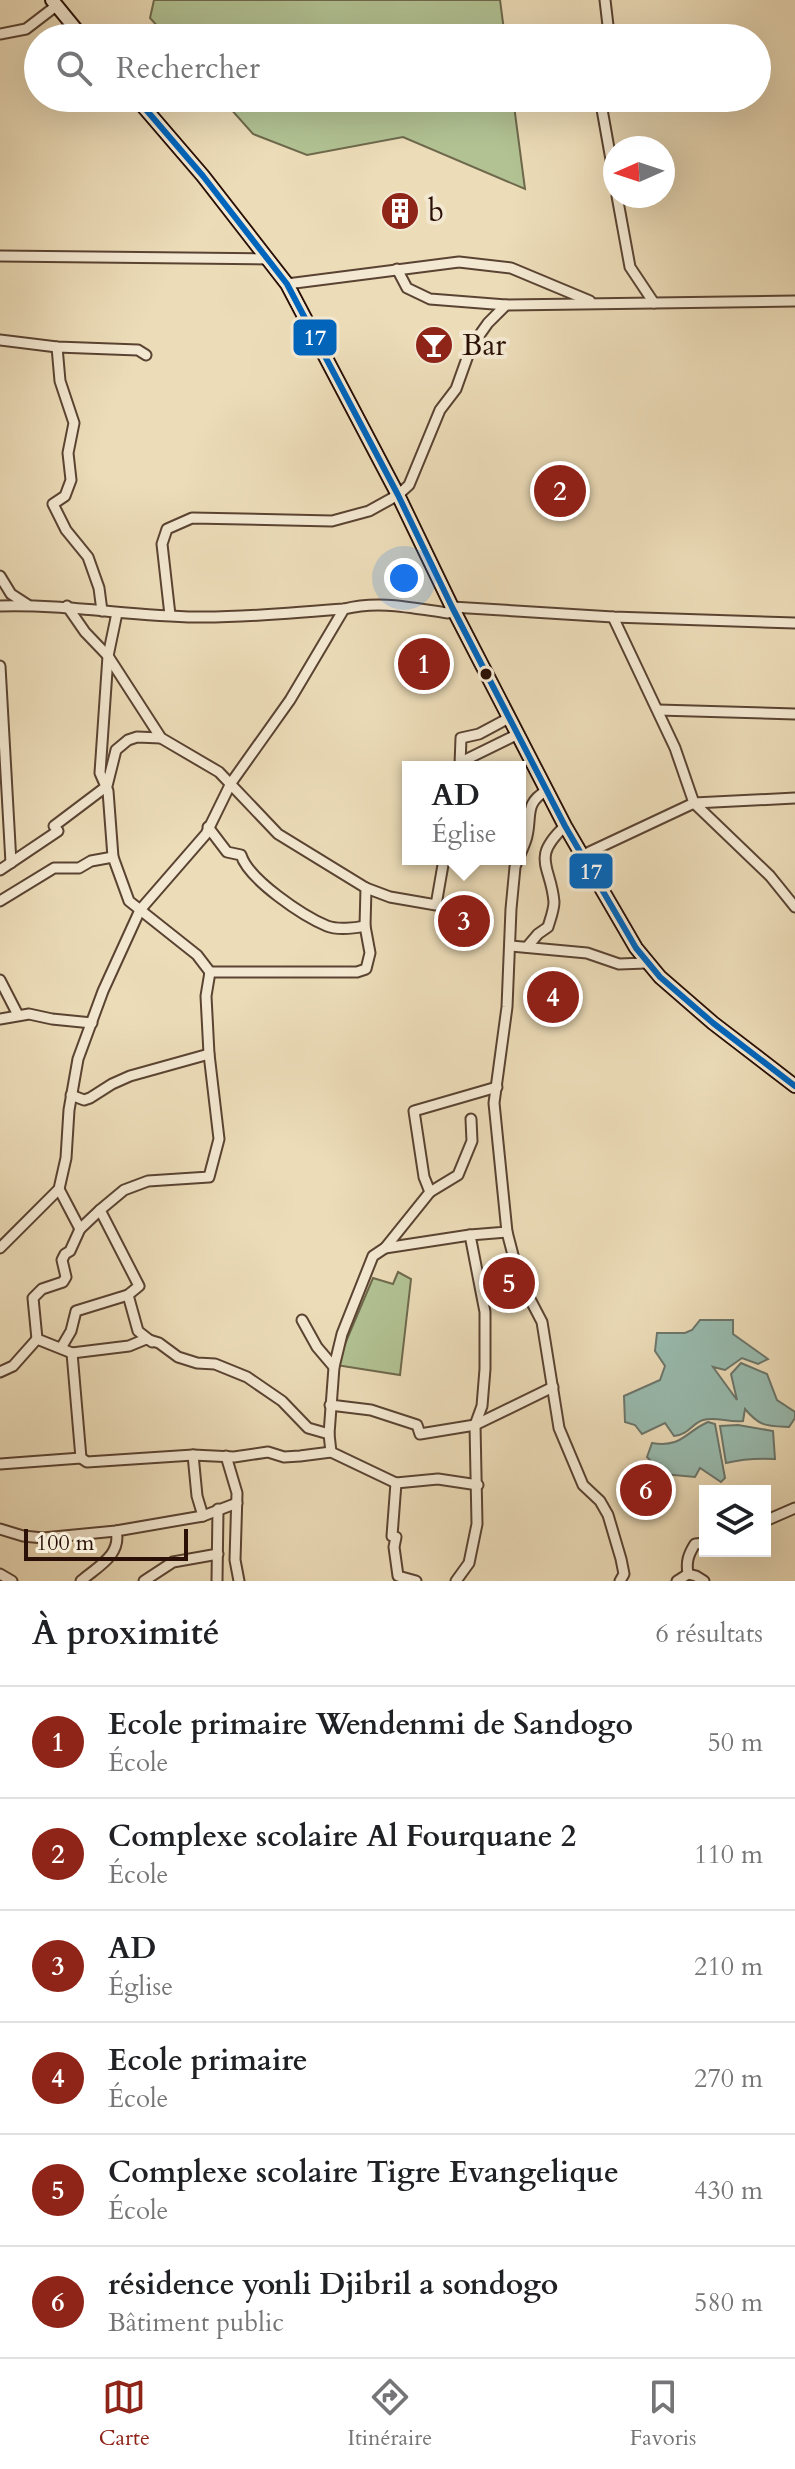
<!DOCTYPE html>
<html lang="fr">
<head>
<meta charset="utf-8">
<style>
	:root { --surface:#fff; --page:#f2f2f2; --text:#202124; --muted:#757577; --line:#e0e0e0; --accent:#8f2418 }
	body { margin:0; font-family:Cardo,serif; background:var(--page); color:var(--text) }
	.controls { position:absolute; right:24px; bottom:24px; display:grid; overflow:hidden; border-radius:0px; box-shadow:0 8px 32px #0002 }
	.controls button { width:72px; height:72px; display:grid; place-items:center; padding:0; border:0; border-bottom:2px solid var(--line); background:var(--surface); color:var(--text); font:40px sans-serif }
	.compass { position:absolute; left:603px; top:136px; width:72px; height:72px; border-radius:50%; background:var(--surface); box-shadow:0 8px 32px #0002; rotate:267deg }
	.scale { position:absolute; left:24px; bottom:20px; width:164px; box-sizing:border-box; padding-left:8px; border:4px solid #2a1006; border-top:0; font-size:22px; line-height:28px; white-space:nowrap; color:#2a1006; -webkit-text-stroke:6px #f3e8d1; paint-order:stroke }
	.you { position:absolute; left:404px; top:578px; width:28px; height:28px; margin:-20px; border:6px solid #fff; border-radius:50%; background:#1a73e8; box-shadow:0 0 0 12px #1a73e833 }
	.badge { display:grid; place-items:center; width:52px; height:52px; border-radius:50%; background:var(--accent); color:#fff; font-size:26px; font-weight:700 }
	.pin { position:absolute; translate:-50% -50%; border:4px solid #fff; box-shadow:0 2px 8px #0006 }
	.popup { position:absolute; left:402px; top:761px; width:124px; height:104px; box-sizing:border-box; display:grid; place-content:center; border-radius:0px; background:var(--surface); filter:drop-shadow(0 2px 6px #0005); font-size:26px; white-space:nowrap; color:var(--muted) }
	.popup b { font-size:30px; color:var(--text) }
	.popup::after { content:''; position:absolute; left:50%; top:100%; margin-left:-16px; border:16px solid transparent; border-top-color:var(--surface) }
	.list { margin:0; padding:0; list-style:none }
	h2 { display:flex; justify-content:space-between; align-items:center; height:104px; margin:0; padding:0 32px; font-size:34px }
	h2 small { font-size:26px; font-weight:400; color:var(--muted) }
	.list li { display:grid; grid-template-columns:52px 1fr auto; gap:24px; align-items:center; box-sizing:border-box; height:112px; padding:0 32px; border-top:2px solid var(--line) }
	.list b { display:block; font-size:30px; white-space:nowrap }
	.list p { margin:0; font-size:26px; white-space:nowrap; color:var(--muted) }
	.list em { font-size:26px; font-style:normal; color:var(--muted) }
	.icon { flex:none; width:44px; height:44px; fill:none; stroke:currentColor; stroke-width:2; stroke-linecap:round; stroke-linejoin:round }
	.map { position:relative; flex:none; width:795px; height:1581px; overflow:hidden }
	.search { position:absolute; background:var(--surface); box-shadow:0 8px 32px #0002; left:24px; right:24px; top:24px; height:88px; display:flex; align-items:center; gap:20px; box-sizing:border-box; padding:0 28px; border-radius:44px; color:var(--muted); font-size:30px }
	.sheet { height:776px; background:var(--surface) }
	nav { display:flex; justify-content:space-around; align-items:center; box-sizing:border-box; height:112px; border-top:2px solid var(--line); background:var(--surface); font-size:22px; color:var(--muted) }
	nav a { display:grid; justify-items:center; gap:4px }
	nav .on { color:var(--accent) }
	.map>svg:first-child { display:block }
	.green { fill:#b2c293; stroke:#6e694c; stroke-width:2 }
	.water { fill:#99bcb0; stroke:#6d776c; stroke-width:2 }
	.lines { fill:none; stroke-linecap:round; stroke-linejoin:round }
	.street-casing { stroke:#5a4332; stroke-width:13 }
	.secondary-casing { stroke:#2a1006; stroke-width:16 }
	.street { stroke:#f3e8d1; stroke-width:9 }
	.secondary { stroke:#f3e8d1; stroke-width:12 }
	.bus-1-casing { stroke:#f3e8d1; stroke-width:12 }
	.bus-1 { stroke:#0065bd; stroke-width:6 }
	.bus-dot { fill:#2a1006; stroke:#f3e8d1; stroke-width:3 }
	.labels { text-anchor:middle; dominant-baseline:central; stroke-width:8; stroke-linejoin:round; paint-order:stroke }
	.poi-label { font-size:30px; fill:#2a1006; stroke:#f3e8d1; text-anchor:start }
	.line-badge { stroke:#f3e8d1; stroke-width:3 }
	.badge-label { font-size:22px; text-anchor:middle; font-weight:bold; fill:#fff }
</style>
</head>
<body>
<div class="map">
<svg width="795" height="1581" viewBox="0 0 795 1581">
	<rect width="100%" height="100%" fill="#ecdcb8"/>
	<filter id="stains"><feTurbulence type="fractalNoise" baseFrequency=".0025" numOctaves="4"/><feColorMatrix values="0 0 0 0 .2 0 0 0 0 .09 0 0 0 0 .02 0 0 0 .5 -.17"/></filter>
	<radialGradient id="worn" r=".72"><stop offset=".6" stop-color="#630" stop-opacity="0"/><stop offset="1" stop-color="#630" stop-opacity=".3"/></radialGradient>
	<g class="green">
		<polygon points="154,0 500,0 505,38 168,38 150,18"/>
		<polygon points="221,98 513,98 525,189 403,137 307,155 253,134"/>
		<polygon points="398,1272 411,1279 400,1375 336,1365 373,1278 393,1284"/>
	</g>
	<g class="water">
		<path d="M700 1320H733V1334L768 1359 758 1364 742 1358 725 1370 713 1367 737 1400 731 1374 741 1363 767 1374 777 1400 795 1412V1418L789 1427C767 1426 760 1427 745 1409L743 1421C729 1423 716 1416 703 1420 691 1424 690 1434 674 1436L665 1423 642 1434 635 1425 625 1422 624 1396 660 1380 665 1366 655 1351 657 1333H685L692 1330Z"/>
		<path d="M708 1422 715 1424 725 1478 721 1482 700 1468 695 1477 663 1474 647 1457 652 1443C682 1448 685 1432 708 1422Z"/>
		<path d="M738 1425 773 1431 775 1459C758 1458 742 1459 726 1463L720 1426Z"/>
	</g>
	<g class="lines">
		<g class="street-casing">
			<g id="street">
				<polyline points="605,0 609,34 607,38"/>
				<polyline points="0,34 26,29 56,6"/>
				<polyline points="600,98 615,182"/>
				<polyline points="617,196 630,267 654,303"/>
				<polyline points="0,256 268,259"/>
				<polyline points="397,269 407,288 430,299 506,305 795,301"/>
				<polyline points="287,284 459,262 511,268 590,301"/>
				<polyline points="0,340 57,347 138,350 146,355"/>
				<polyline points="57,347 60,381 74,423 68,453 71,480 65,496 53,504 66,530 88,557 99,588 102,611"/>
				<polyline points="0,576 11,594 28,605"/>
				<path d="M0 606C66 604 130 616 196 617 245 618 295 612 344 609 379 600 412 608 448 613L452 607 613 617 795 623"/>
				<polyline points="67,606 85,632 108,656 161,738 219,772 278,834 366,888 390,897 436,905 444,859"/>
				<polyline points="117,613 108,656 100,773 108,791 113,857 129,901 197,955 210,972"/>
				<polyline points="170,615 162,544 167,529 192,518 332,521 369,511 398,495 409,485 440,410 456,389 471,347 488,323 506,305"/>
				<polyline points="0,666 11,863"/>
				<polyline points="658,710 795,714"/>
				<polyline points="460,765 461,738 479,734 509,718"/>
				<polyline points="459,767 463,761 518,734"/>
				<polyline points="795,798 694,803 770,876 795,907"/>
				<path d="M208 827 227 852 241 855C249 880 303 916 327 926 337 930 355 928 365 926"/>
				<path d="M520 855C522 849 526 842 527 836 532 814 524 804 547 790"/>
				<polyline points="581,856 694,803 675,748 613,617"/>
				<polyline points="0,870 58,831 54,826 107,786 116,750 128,740 137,737 161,738"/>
				<polyline points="0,901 54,868 79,868 91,861 113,857"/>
				<polyline points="511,946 587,953 619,964 646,963"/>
				<path d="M527 947 538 934 548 927C550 920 554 910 554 902 551 865 530 859 565 826"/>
				<polyline points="210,972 357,972 366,969 370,953 365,926 366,888"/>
				<polyline points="0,980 18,1015"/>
				<polyline points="0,1019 29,1014 52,1019 92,1023"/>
				<polyline points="71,1095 84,1100 90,1098 112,1084 130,1076 209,1054"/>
				<polyline points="59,1189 80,1229"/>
				<polyline points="430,1192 424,1177 414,1111 497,1087"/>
				<polyline points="507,1232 519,1278 542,1322 559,1428 583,1485 600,1501 608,1515 621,1559 624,1574 620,1581"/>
				<polyline points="0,1248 59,1189 66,1158 69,1110 78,1059 103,991 140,910 206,834 231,783 290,700 344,609"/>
				<polyline points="385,1248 470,1235"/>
				<polyline points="302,1320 317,1347 334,1367"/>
				<polyline points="37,1339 33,1298 42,1289 63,1282 66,1277 62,1260 65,1254 70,1251 80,1229 100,1210"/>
				<polyline points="152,1342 138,1331 128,1295 139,1286 100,1210 124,1190 148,1181 209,1177 219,1139 209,1054 206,996 210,972"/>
				<polyline points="61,1348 71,1331 76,1311 128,1295"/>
				<polyline points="72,1353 81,1458"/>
				<polyline points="0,1372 13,1366 37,1339 72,1353 129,1346 146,1339 159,1343 178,1357 197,1363 215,1364 247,1377 282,1401 308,1428 329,1434"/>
				<polyline points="330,1405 371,1410 417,1425 420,1434 475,1425 553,1387"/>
				<polyline points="331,1452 329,1434 334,1367 342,1334 373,1256 385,1248 430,1192 458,1175 472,1141 471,1119"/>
				<polyline points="193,1455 197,1496 203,1516"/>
				<polyline points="226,1456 237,1493 235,1560 239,1581"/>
				<polyline points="0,1464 81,1458 87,1462 193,1455 234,1457 268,1452 284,1457 300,1456 331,1452 396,1483 438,1479 478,1485"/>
				<polyline points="396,1483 392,1536 396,1537 394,1547 398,1576 416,1581"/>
				<polyline points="765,1521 795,1508"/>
				<polyline points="0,1529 23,1536 43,1538 116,1531 203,1516 237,1503"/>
				<polyline points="0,1574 12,1581"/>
				<polyline points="688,1574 696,1576 704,1581"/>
				<path d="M81 1581C97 1567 122 1555 116 1531"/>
				<polyline points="144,1581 173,1562 218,1554"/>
				<polyline points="217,1581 218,1509"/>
				<polyline points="456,1581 469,1563 477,1524 475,1425 482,1406 485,1369 485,1312 470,1235 507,1232 494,1103 507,1007 511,909 515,867 518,859"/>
				<path d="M677 1581 688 1574C686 1562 688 1555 695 1544L705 1543"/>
			</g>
		</g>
		<g class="secondary-casing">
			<g id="secondary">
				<polyline points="52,0 83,38"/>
				<polyline points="136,98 203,176 287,284 398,495 452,607 565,826 636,948 660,977 713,1023 795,1086"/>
			</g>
		</g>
		<use href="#street" class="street"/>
		<use href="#secondary" class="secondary"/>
		<g class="bus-1-casing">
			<polyline id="bus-1" points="136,98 203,176 287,284 398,495 452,607 565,826 636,948 660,977 713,1023 795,1086"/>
		</g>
		<use href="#bus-1" class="bus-1"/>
	</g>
	<defs>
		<g id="building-disc" transform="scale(2)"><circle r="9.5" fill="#8f2418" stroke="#f3e8d1"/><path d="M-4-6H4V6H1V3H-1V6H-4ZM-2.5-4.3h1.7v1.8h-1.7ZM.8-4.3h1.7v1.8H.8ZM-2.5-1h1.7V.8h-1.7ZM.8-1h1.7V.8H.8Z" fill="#fff"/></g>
		<g id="bar-disc" transform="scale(2)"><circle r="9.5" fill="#8f2418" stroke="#f3e8d1"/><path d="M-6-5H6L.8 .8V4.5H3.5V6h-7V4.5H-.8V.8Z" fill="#fff"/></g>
	</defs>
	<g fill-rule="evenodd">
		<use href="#building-disc" x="400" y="211"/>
		<use href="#bar-disc" x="434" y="345"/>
	</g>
	<circle class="bus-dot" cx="486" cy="674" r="7"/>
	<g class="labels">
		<g class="poi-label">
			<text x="428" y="211">b</text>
			<text x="462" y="345">Bar</text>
		</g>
	</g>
	<g class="line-badge">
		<rect x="292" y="318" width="46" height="39" rx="8" fill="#0065bd"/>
		<rect x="568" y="852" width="46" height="38" rx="8" fill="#0065bd"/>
	</g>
	<g class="badge-label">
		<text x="315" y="345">17</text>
		<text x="591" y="879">17</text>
	</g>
	<rect width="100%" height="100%" filter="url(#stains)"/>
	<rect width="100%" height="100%" fill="url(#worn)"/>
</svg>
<div class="controls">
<button><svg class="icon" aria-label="layers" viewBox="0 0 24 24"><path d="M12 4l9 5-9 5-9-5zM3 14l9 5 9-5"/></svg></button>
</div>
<svg class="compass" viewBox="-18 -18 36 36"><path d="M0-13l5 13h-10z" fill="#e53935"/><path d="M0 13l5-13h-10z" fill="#757577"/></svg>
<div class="scale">100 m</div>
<div class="you"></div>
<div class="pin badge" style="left:424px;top:664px">1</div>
<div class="pin badge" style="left:560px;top:491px">2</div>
<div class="pin badge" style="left:464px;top:921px">3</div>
<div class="popup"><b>AD</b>Église</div>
<div class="pin badge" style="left:553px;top:997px">4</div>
<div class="pin badge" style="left:509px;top:1283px">5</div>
<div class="pin badge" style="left:646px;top:1490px">6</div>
<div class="search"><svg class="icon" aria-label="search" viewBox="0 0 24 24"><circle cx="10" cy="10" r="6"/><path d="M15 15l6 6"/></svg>Rechercher</div>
</div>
<section class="sheet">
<h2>À proximité<small>6 résultats</small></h2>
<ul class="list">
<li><span class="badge">1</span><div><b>Ecole primaire Wendenmi de Sandogo</b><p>École</p></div><em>50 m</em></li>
<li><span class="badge">2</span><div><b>Complexe scolaire Al Fourquane 2</b><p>École</p></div><em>110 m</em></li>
<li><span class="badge">3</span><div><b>AD</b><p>Église</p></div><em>210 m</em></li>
<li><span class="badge">4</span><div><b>Ecole primaire</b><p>École</p></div><em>270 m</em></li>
<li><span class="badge">5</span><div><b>Complexe scolaire Tigre Evangelique</b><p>École</p></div><em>430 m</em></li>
<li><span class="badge">6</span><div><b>résidence yonli Djibril a sondogo</b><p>Bâtiment public</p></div><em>580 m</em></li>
</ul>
</section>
<nav>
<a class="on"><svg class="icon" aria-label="map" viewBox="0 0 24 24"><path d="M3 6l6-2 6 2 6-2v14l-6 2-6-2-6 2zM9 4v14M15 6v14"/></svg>Carte</a>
<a><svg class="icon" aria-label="directions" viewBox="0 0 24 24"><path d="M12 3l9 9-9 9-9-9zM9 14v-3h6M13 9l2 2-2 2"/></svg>Itinéraire</a>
<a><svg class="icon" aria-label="saved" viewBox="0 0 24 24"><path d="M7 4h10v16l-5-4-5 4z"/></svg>Favoris</a>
</nav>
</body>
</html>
